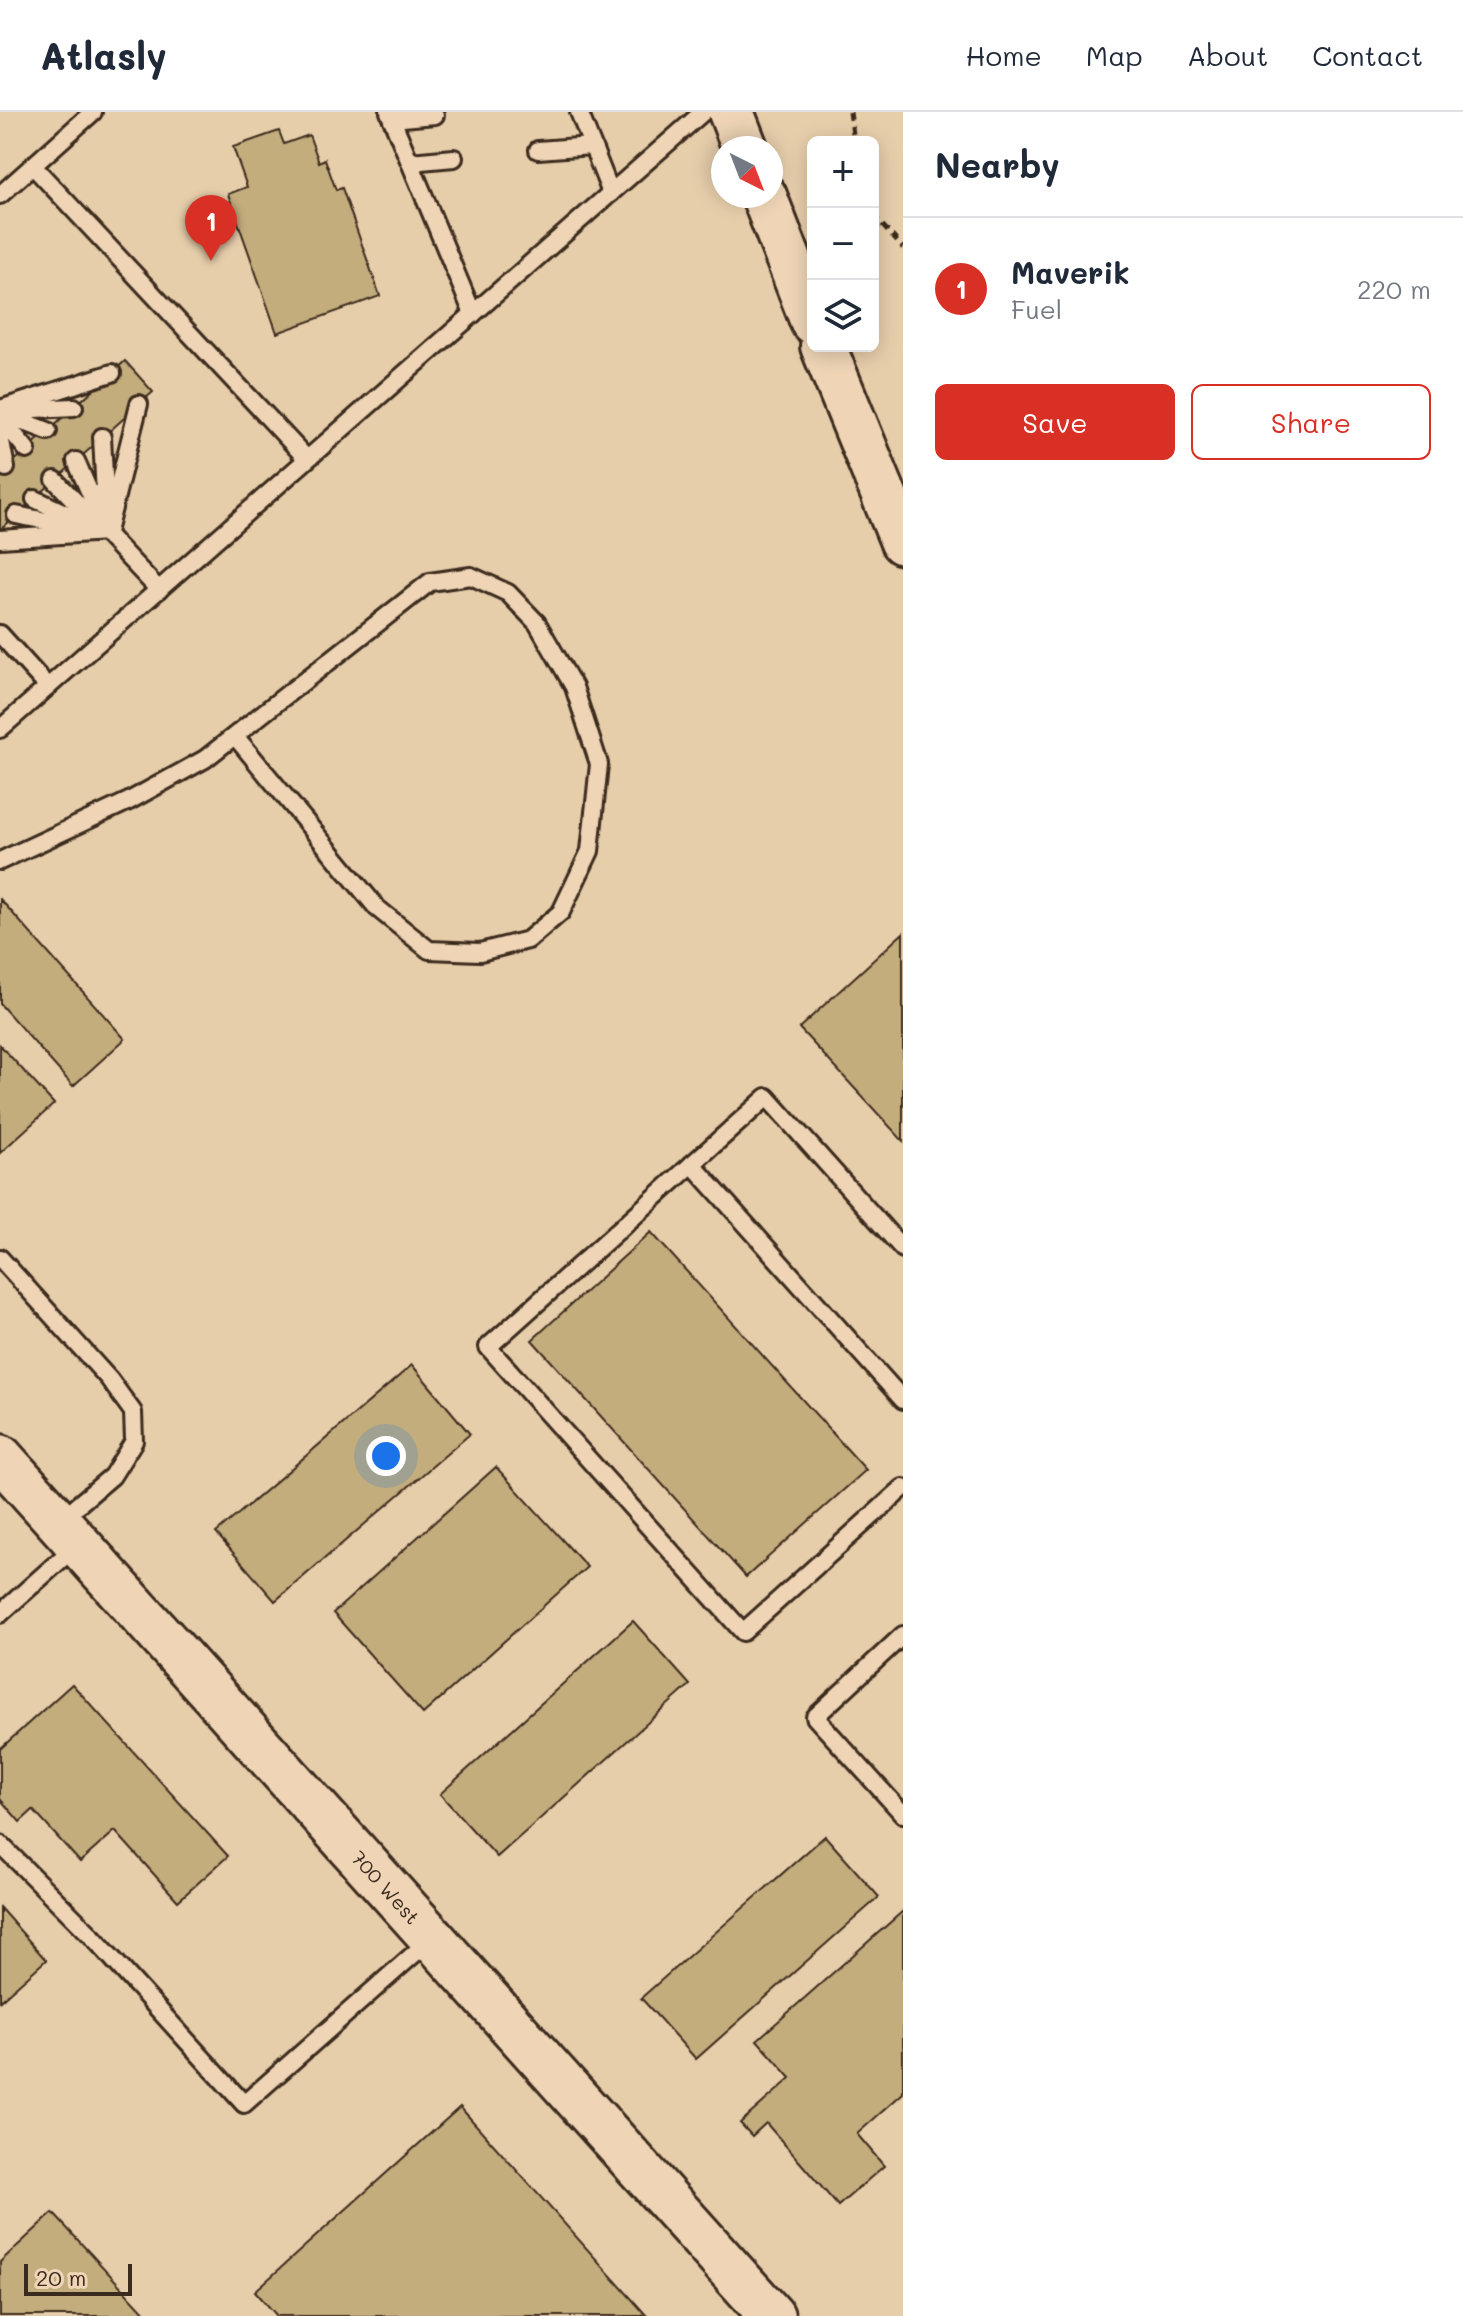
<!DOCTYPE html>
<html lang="en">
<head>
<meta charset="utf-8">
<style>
	:root { --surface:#fff; --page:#f6f6f7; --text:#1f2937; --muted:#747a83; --line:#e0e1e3; --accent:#d93025 }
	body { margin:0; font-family:Mali,sans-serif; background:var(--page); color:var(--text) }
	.controls { position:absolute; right:24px; top:24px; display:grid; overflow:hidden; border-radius:12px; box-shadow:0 4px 20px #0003 }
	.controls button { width:72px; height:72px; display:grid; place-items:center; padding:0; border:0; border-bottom:2px solid var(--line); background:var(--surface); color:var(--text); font:40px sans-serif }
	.compass { position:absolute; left:711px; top:24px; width:72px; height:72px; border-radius:50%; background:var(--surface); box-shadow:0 4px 20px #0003; rotate:138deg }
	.scale { position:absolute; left:24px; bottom:20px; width:108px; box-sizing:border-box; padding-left:8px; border:4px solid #3b2a1e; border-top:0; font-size:22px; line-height:28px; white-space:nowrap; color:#3b2a1e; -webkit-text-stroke:6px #efd5b6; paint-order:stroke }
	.you { position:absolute; left:386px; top:1344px; width:28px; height:28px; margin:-20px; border:6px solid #fff; border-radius:50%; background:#1a73e8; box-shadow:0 0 0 12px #1a73e833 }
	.badge { display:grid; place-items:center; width:52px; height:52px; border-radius:50%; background:var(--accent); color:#fff; font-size:26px; font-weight:700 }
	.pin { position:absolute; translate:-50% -66px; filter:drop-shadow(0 2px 4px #0008) }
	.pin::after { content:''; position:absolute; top:42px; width:28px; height:24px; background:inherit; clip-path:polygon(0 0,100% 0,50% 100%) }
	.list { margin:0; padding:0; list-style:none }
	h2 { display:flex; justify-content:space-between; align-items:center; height:104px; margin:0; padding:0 32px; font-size:34px }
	h2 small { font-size:26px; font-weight:400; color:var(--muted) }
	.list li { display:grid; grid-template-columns:52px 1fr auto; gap:24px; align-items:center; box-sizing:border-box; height:144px; padding:0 32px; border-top:2px solid var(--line) }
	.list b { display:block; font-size:30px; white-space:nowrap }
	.list p { margin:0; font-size:26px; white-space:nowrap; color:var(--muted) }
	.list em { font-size:26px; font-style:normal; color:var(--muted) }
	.actions { display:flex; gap:16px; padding:24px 32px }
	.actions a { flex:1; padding:18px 0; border:2px solid var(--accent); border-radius:12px; text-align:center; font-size:28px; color:var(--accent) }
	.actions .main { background:var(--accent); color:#fff }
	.icon { flex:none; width:44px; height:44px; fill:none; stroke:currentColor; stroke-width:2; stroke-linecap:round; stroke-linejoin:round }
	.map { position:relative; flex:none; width:903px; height:2204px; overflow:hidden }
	header { display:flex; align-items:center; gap:48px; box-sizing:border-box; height:112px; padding:0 40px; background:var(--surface); border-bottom:2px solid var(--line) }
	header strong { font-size:38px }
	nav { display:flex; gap:44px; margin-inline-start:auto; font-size:28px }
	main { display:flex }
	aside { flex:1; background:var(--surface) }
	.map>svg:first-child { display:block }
	.building { fill:#c3ad7d; stroke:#3b2a1e; stroke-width:2 }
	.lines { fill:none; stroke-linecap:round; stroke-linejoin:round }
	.lane-casing { stroke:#3b2a1e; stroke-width:22 }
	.secondary-casing { stroke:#3b2a1e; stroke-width:50 }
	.path { stroke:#3b2a1e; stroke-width:5; stroke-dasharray:8 6; stroke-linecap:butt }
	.lane { stroke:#efd5b6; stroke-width:16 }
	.secondary { stroke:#efd5b6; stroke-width:44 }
	.labels { text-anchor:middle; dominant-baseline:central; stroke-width:6; stroke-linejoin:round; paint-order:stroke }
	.street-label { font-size:20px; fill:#3b2a1e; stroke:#efd5b6 }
</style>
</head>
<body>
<header>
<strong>Atlasly</strong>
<nav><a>Home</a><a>Map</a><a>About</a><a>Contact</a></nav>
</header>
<main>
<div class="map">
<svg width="903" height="2204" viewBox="0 0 903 2204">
	<rect width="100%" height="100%" fill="#e7ceab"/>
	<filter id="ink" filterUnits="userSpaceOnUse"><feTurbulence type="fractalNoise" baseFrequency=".0125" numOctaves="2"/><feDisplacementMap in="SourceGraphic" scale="16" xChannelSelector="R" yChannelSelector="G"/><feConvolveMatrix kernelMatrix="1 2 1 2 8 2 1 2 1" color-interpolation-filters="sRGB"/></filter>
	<g filter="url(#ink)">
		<g class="building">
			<polygon points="279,19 284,32 309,23 319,50 325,47 336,78 342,76 380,184 277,221 228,82 247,75 233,35"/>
			<polygon points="125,249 153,280 0,418 0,362"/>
			<polygon points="0,787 125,927 73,974 0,892"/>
			<polygon points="903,821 903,1029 799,916"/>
			<polygon points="0,933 54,992 0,1041"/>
			<polygon points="651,1120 866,1358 746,1465 532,1228"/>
			<polygon points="412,1253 470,1322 275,1489 216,1421"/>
			<polygon points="496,1355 587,1455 423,1602 333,1501"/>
			<polygon points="633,1509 690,1573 497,1745 440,1682"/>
			<polygon points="72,1572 228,1744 178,1789 115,1719 80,1750 33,1698 20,1710 0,1687 0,1637"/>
			<polygon points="825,1724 879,1785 696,1947 641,1886"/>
			<polygon points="0,1796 46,1848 0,1889"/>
			<polygon points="903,1799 903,1981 857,2022 884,2054 838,2094 766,2011 752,2024 740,2011 791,1966 757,1928"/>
			<polygon points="460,1995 647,2204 277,2204 255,2179"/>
			<polygon points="53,2101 148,2204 0,2204 0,2150"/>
		</g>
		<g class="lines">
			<g class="lane-casing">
				<g id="lane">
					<polyline points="389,0 473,202"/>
					<polyline points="579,0 611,81"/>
					<polyline points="392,7 435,3"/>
					<polyline points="538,38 592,34"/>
					<polyline points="410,50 454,46"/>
					<polyline points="33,54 307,347"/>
					<polyline points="0,83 93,0"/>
					<polyline points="0,297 112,261"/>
					<polyline points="16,298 74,295"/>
					<polyline points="1,301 48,319"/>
					<polyline points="0,305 27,338"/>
					<polyline points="0,324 6,356"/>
					<polyline points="102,325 106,403"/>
					<polyline points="76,349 103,411"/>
					<polyline points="55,368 159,478"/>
					<polyline points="35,387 84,410"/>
					<polyline points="16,403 82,416"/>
					<polyline points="107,420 139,292"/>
					<polyline points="0,427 107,420"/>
					<polyline points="0,522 48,575"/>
					<polyline points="0,617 703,0"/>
					<polyline points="0,749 129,689 205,647 430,470 471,464 508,481 537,511 574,575 599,652 590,739 561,800 528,828 480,840 429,838 377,796 235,624"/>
					<polyline points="692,1052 903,1288"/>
					<polyline points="903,1137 767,985 488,1235 743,1520 903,1376"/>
					<polyline points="0,1146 109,1267 133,1300 134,1329 112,1364 60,1408"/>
					<polyline points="0,1502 77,1433"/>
					<polyline points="903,1523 815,1605 903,1702"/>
					<polyline points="0,1732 92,1824 244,1992 431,1827"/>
				</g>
			</g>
			<g class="secondary-casing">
				<g id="secondary">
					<polyline points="731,0 745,36"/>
					<polyline points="764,84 813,210"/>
					<polyline points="823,234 903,430"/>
					<polyline points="0,1345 772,2204"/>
				</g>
			</g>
			<g class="path">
				<polyline points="850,0 854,30"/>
				<polyline points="873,103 903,136"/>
			</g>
			<use href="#lane" class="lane"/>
			<use href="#secondary" class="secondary"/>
		</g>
	</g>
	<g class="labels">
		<g class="street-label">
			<text transform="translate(386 1775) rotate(48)">700 West</text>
		</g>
	</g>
</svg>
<div class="controls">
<button>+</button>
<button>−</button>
<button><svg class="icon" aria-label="layers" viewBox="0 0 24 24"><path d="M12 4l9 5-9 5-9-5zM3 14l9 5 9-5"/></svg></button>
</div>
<svg class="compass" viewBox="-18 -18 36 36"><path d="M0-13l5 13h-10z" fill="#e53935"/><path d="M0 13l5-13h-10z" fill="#747a83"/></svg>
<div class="scale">20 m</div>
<div class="you"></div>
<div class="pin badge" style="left:211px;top:149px">1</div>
</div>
<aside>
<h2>Nearby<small></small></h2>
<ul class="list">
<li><span class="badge">1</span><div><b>Maverik</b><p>Fuel</p></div><em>220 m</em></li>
</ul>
<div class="actions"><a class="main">Save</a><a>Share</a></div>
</aside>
</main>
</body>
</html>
